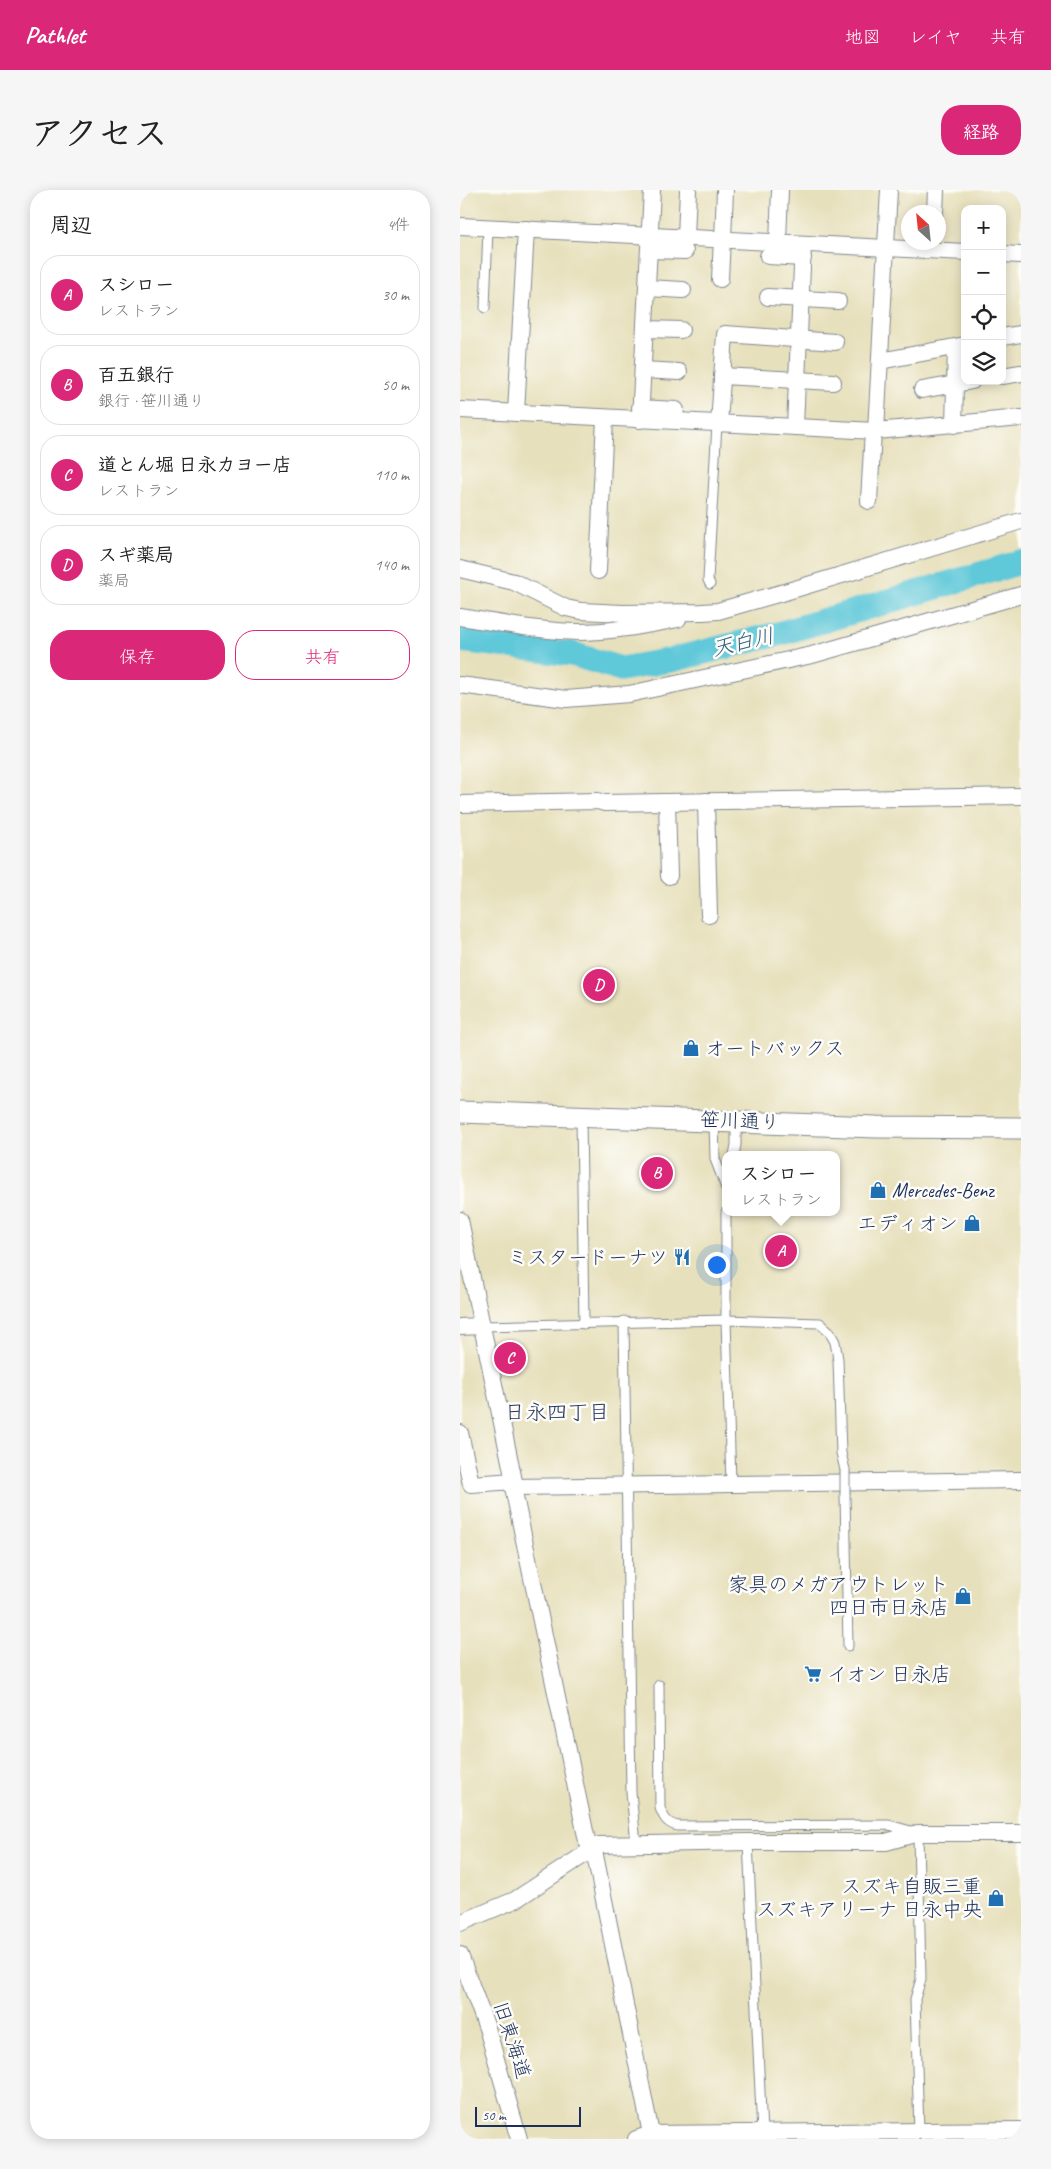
<!DOCTYPE html>
<html lang="ja">
<head>
<meta charset="utf-8">
<style>
	:root { --surface:#fff; --page:#f6f6f6; --text:#222; --muted:#767676; --line:#e0e0e0; --accent:#db2777 }
	body { margin:0; font-family:Caveat,"Klee One",sans-serif; background:var(--page); color:var(--text) }
	.controls { position:absolute; right:15px; top:15px; display:grid; overflow:hidden; border-radius:10px; box-shadow:0 2px 12px #0003 }
	.controls button { width:45px; height:45px; display:grid; place-items:center; padding:0; border:0; border-bottom:1px solid var(--line); background:var(--surface); color:var(--text); font:25px sans-serif }
	.compass { position:absolute; left:441px; top:15px; width:45px; height:45px; border-radius:50%; background:var(--surface); box-shadow:0 2px 12px #0003; rotate:333deg }
	.scale { position:absolute; left:15px; bottom:12px; width:106px; box-sizing:border-box; padding-left:5px; border:2px solid #1b2f5e; border-top:0; font-size:14px; line-height:18px; white-space:nowrap; color:#1b2f5e; -webkit-text-stroke:4px #fdfcf7; paint-order:stroke }
	.you { position:absolute; left:256px; top:1074px; width:18px; height:18px; margin:-12px; border:4px solid #fff; border-radius:50%; background:#1a73e8; box-shadow:0 0 0 8px #1a73e833 }
	.badge { display:grid; place-items:center; width:32px; height:32px; border-radius:50%; background:var(--accent); color:#fff; font-size:16px; font-weight:700 }
	.pin { position:absolute; translate:-50% -50%; border:2px solid #fff; box-shadow:0 1px 5px #0006 }
	.popup { position:absolute; left:262px; top:961px; width:118px; height:65px; box-sizing:border-box; display:grid; place-content:center; border-radius:10px; background:var(--surface); filter:drop-shadow(0 1px 4px #0005); font-size:16px; white-space:nowrap; color:var(--muted) }
	.popup b { font-size:19px; color:var(--text) }
	.popup::after { content:''; position:absolute; left:50%; top:100%; margin-left:-10px; border:10px solid transparent; border-top-color:var(--surface) }
	.list { margin:0; padding:0; list-style:none }
	h2 { display:flex; justify-content:space-between; align-items:center; height:65px; margin:0; padding:0 20px; font-size:21px }
	h2 small { font-size:16px; font-weight:400; color:var(--muted) }
	.list li { display:grid; grid-template-columns:32px 1fr auto; gap:15px; align-items:center; box-sizing:border-box; height:80px; margin:0 10px 10px; padding:0 10px; border:1px solid var(--line); border-radius:20px }
	.list b { display:block; font-size:19px; white-space:nowrap }
	.list p { margin:0; font-size:16px; white-space:nowrap; color:var(--muted) }
	.list em { font-size:16px; font-style:normal; color:var(--muted) }
	.actions { display:flex; gap:10px; padding:15px 20px }
	.actions a { flex:1; padding:11px 0; border:1px solid var(--accent); border-radius:20px; text-align:center; font-size:18px; color:var(--accent) }
	.actions .main { background:var(--accent); color:#fff }
	.icon { flex:none; width:28px; height:28px; fill:none; stroke:currentColor; stroke-width:2; stroke-linecap:round; stroke-linejoin:round }
	.map { position:relative; flex:none; width:561px; height:1949px; overflow:hidden; border-radius:20px }
	header { display:flex; align-items:center; gap:30px; box-sizing:border-box; height:70px; padding:0 25px; background:var(--accent); color:#fff }
	header strong { font-size:24px }
	nav { display:flex; gap:28px; margin-inline-start:auto; font-size:18px }
	.intro { display:flex; align-items:center; justify-content:space-between; box-sizing:border-box; height:120px; padding:0 30px }
	h1 { margin:0; font-size:35px }
	.button { padding:12px 22px; border-radius:20px; background:var(--accent); color:#fff; font-size:18px; font-weight:700 }
	main { display:flex; gap:30px; padding:0 30px }
	aside { flex:1; background:var(--surface); border-radius:20px; box-shadow:0 2px 12px #0003 }
	.map>svg:first-child { display:block }
	.lines { fill:none; stroke-linecap:round; stroke-linejoin:round }
	.river { stroke:#5ec8d9; stroke-width:25 }
	.service-casing { stroke:#81888d; stroke-width:11 }
	.minor-casing { stroke:#81888d; stroke-width:18 }
	.tertiary-casing { stroke:#81888d; stroke-width:23 }
	.service { stroke:#fff; stroke-width:9 }
	.minor { stroke:#fff; stroke-width:16 }
	.tertiary { stroke:#fff; stroke-width:21 }
	.service-bridge-casing { stroke:#81888d; stroke-width:11; stroke-linecap:butt }
	.service-bridge { stroke:#fff; stroke-width:9 }
	.labels { text-anchor:middle; dominant-baseline:central; stroke-width:5; stroke-linejoin:round; paint-order:stroke }
	.poi-label { font-size:20px; fill:#1b2f5e; stroke:#fdfcf7; text-anchor:end }
	.street-label { font-size:20px; fill:#1b2f5e; stroke:#fdfcf7 }
	.water-label { font-size:21px; font-style:italic; fill:#2f5d83; stroke:#fdfcf7 }
	.neighbourhood-label { font-size:21px; fill:#1b2f5e; stroke:#fdfcf7 }
</style>
</head>
<body>
<header>
<strong>Pathlet</strong>
<nav><a>地図</a><a>レイヤ</a><a>共有</a></nav>
</header>
<div class="intro"><h1>アクセス</h1><a class="button">経路</a></div>
<main>
<aside>
<h2>周辺<small>4件</small></h2>
<ul class="list">
<li><span class="badge">A</span><div><b>スシロー</b><p>レストラン</p></div><em>30 m</em></li>
<li><span class="badge">B</span><div><b>百五銀行</b><p>銀行 · 笹川通り</p></div><em>50 m</em></li>
<li><span class="badge">C</span><div><b>道とん堀 日永カヨー店</b><p>レストラン</p></div><em>110 m</em></li>
<li><span class="badge">D</span><div><b>スギ薬局</b><p>薬局</p></div><em>140 m</em></li>
</ul>
<div class="actions"><a class="main">保存</a><a>共有</a></div>
</aside>
<div class="map">
<svg width="561" height="1949" viewBox="0 0 561 1949">
	<rect width="100%" height="100%" fill="#fdfcf7"/>
	<filter id="ink" filterUnits="userSpaceOnUse"><feTurbulence type="fractalNoise" baseFrequency=".02" numOctaves="2"/><feDisplacementMap in="SourceGraphic" scale="10" xChannelSelector="R" yChannelSelector="G"/><feConvolveMatrix kernelMatrix="1 2 1 2 8 2 1 2 1" color-interpolation-filters="sRGB"/></filter>
	<filter id="wash" filterUnits="userSpaceOnUse"><feTurbulence type="fractalNoise" baseFrequency=".0096" numOctaves="4" result="noise"/><feDisplacementMap in="SourceGraphic" scale="20" xChannelSelector="R" yChannelSelector="G"/><feGaussianBlur stdDeviation="1.12" result="paint"/><feColorMatrix in="noise" values="0 0 0 0 0 0 0 0 0 0 0 0 0 0 0 0 0 1.4 0 .05"/><feComposite in="paint" operator="in"/></filter>
	<g filter="url(#wash)">
		<rect width="100%" height="100%" fill="#e7e0bc"/>
		<g class="lines">
			<polyline class="river" points="0,450 112,464 161,479 211,470 318,444 561,372"/>
		</g>
	</g>
	<g filter="url(#ink)">
		<g class="lines">
			<g class="service-casing">
				<g id="service">
					<polyline points="25,118 28,38"/>
					<polyline points="250,394 248,390 257,234"/>
					<polyline points="121,927 124,1134"/>
					<polyline points="254,931 255,969 266,998"/>
					<polyline points="274,965 276,955 276,933"/>
					<polyline points="266,1022 266,1130 271,1294"/>
					<polyline points="164,1131 171,1602 176,1654"/>
					<polyline points="21,1136 266,1130 360,1133 369,1141 375,1152 378,1169 381,1263 385,1280"/>
					<polyline points="385,1304 388,1456"/>
					<path d="M199 1495 200 1618C204 1628 207 1634 218 1636L429 1635 458 1643 461 1789 455 1809 459 1942"/>
					<polyline points="288,1652 302,1943"/>
				</g>
			</g>
			<g class="minor-casing">
				<g id="minor">
					<polyline points="475,22 476,0"/>
					<polyline points="0,36 505,62"/>
					<polyline points="226,47 228,0"/>
					<polyline points="263,49 265,0"/>
					<polyline points="318,52 320,0"/>
					<polyline points="189,60 225,61"/>
					<polyline points="542,64 561,65"/>
					<polyline points="308,66 343,68"/>
					<polyline points="260,89 262,49"/>
					<polyline points="187,98 223,100"/>
					<polyline points="308,107 378,111"/>
					<polyline points="185,139 221,140"/>
					<polyline points="542,147 561,144"/>
					<polyline points="420,171 505,155"/>
					<polyline points="183,180 219,182"/>
					<polyline points="262,186 373,192"/>
					<polyline points="542,186 561,183"/>
					<polyline points="462,200 512,191"/>
					<polyline points="180,218 216,220"/>
					<polyline points="0,220 416,241 561,228"/>
					<polyline points="56,223 66,39"/>
					<polyline points="180,230 192,0"/>
					<polyline points="259,234 265,144 375,152"/>
					<polyline points="494,235 496,157"/>
					<polyline points="335,237 343,54"/>
					<polyline points="416,241 429,0"/>
					<polyline points="409,311 413,241"/>
					<polyline points="0,379 54,392 106,418 121,421 163,423 242,422 258,421 335,399 561,331"/>
					<polyline points="138,381 145,228"/>
					<path d="M0 427C39 433 79 441 119 442 152 442 185 435 218 429"/>
					<polyline points="0,495 106,509 169,504 352,465 561,405"/>
					<polyline points="246,611 249,725"/>
					<polyline points="207,612 209,686"/>
					<polyline points="0,614 138,611 144,613 561,606"/>
					<polyline points="0,1030 54,1291 53,1297 127,1651 135,1665 191,1944"/>
					<polyline points="0,1137 21,1136"/>
					<polyline points="0,1243 11,1294 54,1291"/>
					<polyline points="53,1297 561,1290"/>
					<polyline points="0,1733 55,1710 139,1655 288,1652 426,1652 458,1643 561,1643"/>
					<polyline points="0,1765 27,1838 59,1949"/>
					<polyline points="176,1949 191,1944 561,1940"/>
				</g>
			</g>
			<g class="tertiary-casing">
				<polyline id="tertiary" points="0,922 416,937 561,938"/>
			</g>
			<use href="#service" class="service"/>
			<use href="#minor" class="minor"/>
			<use href="#tertiary" class="tertiary"/>
			<g class="service-bridge-casing">
				<polyline id="service-bridge" points="385,1280 385,1304"/>
			</g>
			<use href="#service-bridge" class="service-bridge"/>
		</g>
	</g>
	<defs>
		<g id="shop-bare" transform="scale(1.35)"><path d="M-5-2.5h2.3a2.7 3.5 0 0 1 5.4 0H5L5.5 6h-11ZM-1.5-2.5h3a1.5 2.3 0 0 0-3 0Z" fill="#1f6fb2" stroke="#fdfcf7" stroke-width="2.5" paint-order="stroke"/></g>
		<g id="restaurant-bare" transform="scale(1.35)"><path d="M-5-6h1v4h1v-4h1v4h1v-4h1v5L-1.5 .5V6h-2V.5L-5-1ZM5-6V6H3V1.5H1.5Q1.5-4 5-6Z" fill="#1f6fb2" stroke="#fdfcf7" stroke-width="2.5" paint-order="stroke"/></g>
		<g id="supermarket-bare" transform="scale(1.35)"><path d="M-6-5.5h2.5l.6 2H6L4.5 2H-2.5L-4.4-4H-6ZM-1.5 3.2a1.3 1.3 0 1 0 .1 0ZM3 3.2a1.3 1.3 0 1 0 .1 0Z" fill="#1f6fb2" stroke="#fdfcf7" stroke-width="2.5" paint-order="stroke"/></g>
	</defs>
	<g fill-rule="evenodd">
		<use href="#shop-bare" x="231" y="858"/>
		<use href="#shop-bare" x="418" y="1000"/>
		<use href="#shop-bare" x="512" y="1033"/>
		<use href="#restaurant-bare" x="222" y="1067"/>
		<use href="#shop-bare" x="503" y="1406"/>
		<use href="#supermarket-bare" x="353" y="1484"/>
		<use href="#shop-bare" x="536" y="1708"/>
	</g>
	<g class="labels">
		<g class="poi-label">
			<text x="245" y="858" text-anchor="start">オートバックス</text>
			<text x="432" y="1000" text-anchor="start">Mercedes-Benz</text>
			<text x="498" y="1033">エディオン</text>
			<text x="208" y="1067">ミスタードーナツ</text>
			<text x="489" y="1394">家具のメガアウトレット<tspan x="489" dy="23">四日市日永店</tspan></text>
			<text x="367" y="1484" text-anchor="start">イオン 日永店</text>
			<text x="522" y="1696">スズキ自販三重<tspan x="522" dy="23">スズキアリーナ 日永中央</tspan></text>
		</g>
		<g class="street-label">
			<text transform="translate(280 931) rotate(2)">笹川通り</text>
			<text transform="translate(52 1850) rotate(72)">旧東海道</text>
		</g>
		<g class="water-label">
			<text transform="translate(283 452) rotate(-13)">天白川</text>
		</g>
		<g class="neighbourhood-label">
			<text x="97" y="1222">日永四丁目</text>
		</g>
	</g>
</svg>
<div class="controls">
<button>+</button>
<button>−</button>
<button><svg class="icon" aria-label="locate" viewBox="0 0 24 24"><circle cx="12" cy="12" r="6"/><path d="M12 2v4M12 18v4M2 12h4M18 12h4"/></svg></button>
<button><svg class="icon" aria-label="layers" viewBox="0 0 24 24"><path d="M12 4l9 5-9 5-9-5zM3 14l9 5 9-5"/></svg></button>
</div>
<svg class="compass" viewBox="-18 -18 36 36"><path d="M0-13l5 13h-10z" fill="#e53935"/><path d="M0 13l5-13h-10z" fill="#767676"/></svg>
<div class="scale">50 m</div>
<div class="you"></div>
<div class="pin badge" style="left:321px;top:1061px">A</div>
<div class="popup"><b>スシロー</b>レストラン</div>
<div class="pin badge" style="left:197px;top:983px">B</div>
<div class="pin badge" style="left:50px;top:1168px">C</div>
<div class="pin badge" style="left:139px;top:795px">D</div>
</div>
</main>
</body>
</html>
